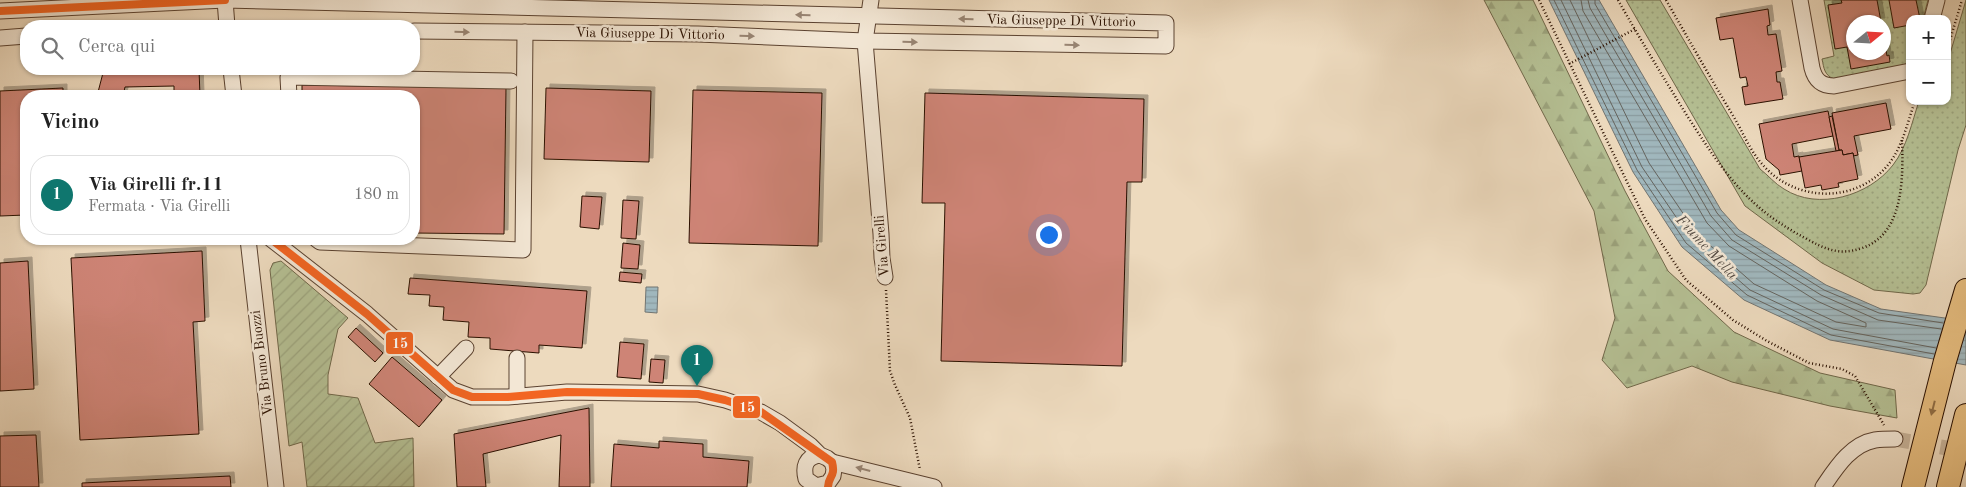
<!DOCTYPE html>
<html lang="it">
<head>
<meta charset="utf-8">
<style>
	:root { --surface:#fff; --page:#f6f6f6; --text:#222; --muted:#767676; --line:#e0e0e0; --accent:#0f766e }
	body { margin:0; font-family:"Old Standard TT",serif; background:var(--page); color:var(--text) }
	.controls { position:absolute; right:15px; top:15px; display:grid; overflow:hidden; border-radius:10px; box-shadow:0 1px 4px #0004 }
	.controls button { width:45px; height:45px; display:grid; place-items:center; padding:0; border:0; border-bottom:1px solid var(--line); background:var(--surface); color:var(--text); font:25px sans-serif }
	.compass { position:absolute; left:1846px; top:15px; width:45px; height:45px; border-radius:50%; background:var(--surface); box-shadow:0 1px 4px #0004; rotate:72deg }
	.you { position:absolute; left:1048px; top:234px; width:18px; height:18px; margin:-12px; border:4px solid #fff; border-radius:50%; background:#1a73e8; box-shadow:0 0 0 8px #1a73e833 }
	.badge { display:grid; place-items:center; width:32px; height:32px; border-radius:50%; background:var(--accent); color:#fff; font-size:16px; font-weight:700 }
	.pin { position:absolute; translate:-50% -41px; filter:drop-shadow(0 1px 2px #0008) }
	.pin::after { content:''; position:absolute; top:26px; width:18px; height:15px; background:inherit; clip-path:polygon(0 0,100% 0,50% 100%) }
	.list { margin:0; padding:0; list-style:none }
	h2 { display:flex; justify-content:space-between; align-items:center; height:65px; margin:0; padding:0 20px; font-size:21px }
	h2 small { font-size:16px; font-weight:400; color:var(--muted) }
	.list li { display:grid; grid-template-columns:32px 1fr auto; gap:15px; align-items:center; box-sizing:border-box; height:80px; margin:0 10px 10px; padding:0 10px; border:1px solid var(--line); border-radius:20px }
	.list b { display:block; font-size:19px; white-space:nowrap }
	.list p { margin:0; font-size:16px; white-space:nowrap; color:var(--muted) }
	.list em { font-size:16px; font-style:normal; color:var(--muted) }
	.icon { flex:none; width:28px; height:28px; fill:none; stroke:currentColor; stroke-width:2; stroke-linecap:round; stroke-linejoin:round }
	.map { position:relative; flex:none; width:1966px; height:487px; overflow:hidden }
	.search { position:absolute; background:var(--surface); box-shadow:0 1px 4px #0004; left:20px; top:20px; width:400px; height:55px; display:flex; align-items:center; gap:12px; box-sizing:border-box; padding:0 18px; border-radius:20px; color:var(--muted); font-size:19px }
	.panel { position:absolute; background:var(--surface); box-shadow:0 1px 4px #0004; left:20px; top:90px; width:400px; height:155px; border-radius:20px }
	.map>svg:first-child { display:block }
	.grass { fill:url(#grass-dots); stroke:#70684a; fill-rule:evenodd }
	.forest { fill:url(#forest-firs); stroke:#70684a }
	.garden { fill:url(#garden-furrows); stroke:#70684a }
	.water { fill:url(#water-rules); stroke:#717471 }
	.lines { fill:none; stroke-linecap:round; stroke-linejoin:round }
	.shore { stroke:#65645e; stroke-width:1 }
	.building { fill:#ce8476; stroke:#2a1000; filter:url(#shadow) }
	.minor-tunnel { stroke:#c6b298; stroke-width:15; stroke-dasharray:15 8; stroke-linecap:butt }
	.minor-casing { stroke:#5b4230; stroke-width:17 }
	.highway-casing { stroke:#2a1000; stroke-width:24 }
	.path { stroke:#2a1000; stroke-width:2.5; stroke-dasharray:1 2.5; stroke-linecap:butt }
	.minor { stroke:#f3e7d5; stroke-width:15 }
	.highway { stroke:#e6bd7f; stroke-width:22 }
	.bus-1-casing { stroke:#f3e7d5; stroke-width:11 }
	.bus-1 { stroke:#f26522; stroke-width:8 }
	.oneway { fill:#998675 }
	.oneway2 { fill:#916f46 }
	.labels { text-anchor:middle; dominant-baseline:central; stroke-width:5; stroke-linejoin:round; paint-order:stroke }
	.street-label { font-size:14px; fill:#2a1000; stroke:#f3e7d5 }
	.water-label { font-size:15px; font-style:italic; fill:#534a42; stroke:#f3e7d5 }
	.line-badge { stroke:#f3e7d5; stroke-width:2 }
	.badge-label { font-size:14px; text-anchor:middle; font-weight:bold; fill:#fff }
</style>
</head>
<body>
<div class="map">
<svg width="1966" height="487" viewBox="0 0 1966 487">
	<defs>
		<pattern id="grass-dots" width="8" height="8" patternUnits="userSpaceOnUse" patternTransform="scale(1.25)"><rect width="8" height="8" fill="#b5c094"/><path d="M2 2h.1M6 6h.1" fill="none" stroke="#9ca47e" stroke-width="1.8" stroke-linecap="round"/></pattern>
		<pattern id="forest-firs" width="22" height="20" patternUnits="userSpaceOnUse" patternTransform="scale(1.25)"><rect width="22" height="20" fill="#b5c094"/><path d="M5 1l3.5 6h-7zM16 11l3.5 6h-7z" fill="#9ca47e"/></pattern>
		<pattern id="garden-furrows" width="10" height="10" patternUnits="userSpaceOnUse" patternTransform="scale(1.25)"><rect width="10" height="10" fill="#b5c094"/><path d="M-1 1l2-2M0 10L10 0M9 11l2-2" fill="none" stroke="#9ca47e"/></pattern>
		<pattern id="water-rules" width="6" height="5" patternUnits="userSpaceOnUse" patternTransform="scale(1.25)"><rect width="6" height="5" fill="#a0b7bd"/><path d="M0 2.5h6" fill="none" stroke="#8a9ca1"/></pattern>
		<filter id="shadow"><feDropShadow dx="4" dy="-4" stdDeviation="0" flood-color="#0004"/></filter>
	</defs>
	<rect width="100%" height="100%" fill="#eddabe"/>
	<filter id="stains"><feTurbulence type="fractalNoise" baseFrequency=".004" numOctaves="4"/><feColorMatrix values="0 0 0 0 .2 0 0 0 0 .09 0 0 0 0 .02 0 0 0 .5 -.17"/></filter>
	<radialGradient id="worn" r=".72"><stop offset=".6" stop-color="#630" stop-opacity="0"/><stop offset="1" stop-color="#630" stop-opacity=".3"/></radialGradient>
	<g class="grass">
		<path d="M1626 0H1660L1760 169C1768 175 1775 184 1784 189 1818 211 1869 196 1893 165 1907 147 1912 122 1919 101H1947V58L1950 54 1966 0V125L1958 150 1926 285 1920 293 1913 294 1874 290 1822 263 1745 206Z"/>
		<path d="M1824 0H1928L1923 19H1910L1909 63 1903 66 1834 79C1824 75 1824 68 1822 59L1834 56ZM1854 22H1884V52H1854Z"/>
	</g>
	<polygon class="forest" points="1484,0 1533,0 1625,191 1668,271 1734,332 1820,373 1895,390 1897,418 1830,406 1732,382 1692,366 1627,388 1602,360 1615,318 1594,211"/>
	<polygon class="garden" points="281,261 348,318 338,329 328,375 328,394 358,398 375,443 413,438 414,487 307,487 302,442 289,446 270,270 273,263"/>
	<g class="water">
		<polygon points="1549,0 1599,0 1721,210 1739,230 1826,285 1881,309 1966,321 1966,365 1830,340 1744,300 1682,247 1633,172"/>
		<polygon points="646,287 658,287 657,313 645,312"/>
	</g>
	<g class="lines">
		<g class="shore">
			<polyline points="1554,0 1637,170 1686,243 1747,295 1831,335 1934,354"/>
			<polyline points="1561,0 1642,167 1691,239 1750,290 1833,329 1936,348"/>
			<polyline points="1570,0 1649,163 1697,234 1754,284 1836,322 1866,327 1866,323 1817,301 1729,246 1707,223 1583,11 1581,0"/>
			<polyline points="1588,0 1590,8 1711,216 1732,240 1821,295 1878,320 1941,329"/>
			<polyline points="1595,0 1595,4 1717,213 1736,235 1824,290 1879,313 1943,323"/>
		</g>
	</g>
	<g class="building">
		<polygon points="1841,0 1877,0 1881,22 1854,22 1854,52 1884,52 1884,37 1887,56 1889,55 1890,62 1851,69 1847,47 1835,49 1828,5 1842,3"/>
		<polygon points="1889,0 1916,0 1920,19 1910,19 1910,25 1894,28"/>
		<polygon points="1768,9 1770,25 1767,26 1768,35 1776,34 1782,71 1776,72 1777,82 1780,82 1783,99 1745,105 1742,87 1748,86 1746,77 1740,78 1733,38 1720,40 1716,18"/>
		<polygon points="104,69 199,69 200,96 174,96 174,86 125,87 123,96 97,96"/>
		<polygon points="302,85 506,88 504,234 414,233 414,96 302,96"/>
		<polygon points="63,88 63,96 26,96 26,215 0,216 0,91"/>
		<polygon points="546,88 651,91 649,162 544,159"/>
		<polygon points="693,90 822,93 818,246 689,243"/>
		<polygon points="925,93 1144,99 1142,182 1127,182 1122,366 941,361 945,203 922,203"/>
		<polygon points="1886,103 1891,129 1854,136 1858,155 1853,156 1853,153 1843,155 1842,150 1839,150 1832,113"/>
		<polygon points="1828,111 1833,136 1792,144 1794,157 1799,156 1802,171 1780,175 1779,170 1766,159 1759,124"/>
		<polygon points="1832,116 1839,150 1836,151 1829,117"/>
		<polygon points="1842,150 1843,155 1853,153 1858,179 1838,183 1839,187 1822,190 1821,185 1805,188 1799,157"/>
		<polygon points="582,196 602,197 599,229 580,227"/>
		<polygon points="623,200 639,201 636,239 621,238"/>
		<polygon points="623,243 640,245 638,269 621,268"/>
		<polygon points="202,251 205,321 193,322 199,434 80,440 71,258"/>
		<polygon points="28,261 34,389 0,391 0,263"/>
		<polygon points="620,272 642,274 641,283 619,281"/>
		<polygon points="410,278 587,291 582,348 539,345 539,353 490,349 490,338 468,337 469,322 443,320 444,307 429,306 430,295 408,294"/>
		<polygon points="356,328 383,353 375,362 348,337"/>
		<polygon points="620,342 644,344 641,379 617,377"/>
		<polygon points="392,357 442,400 419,427 369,384"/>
		<polygon points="651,359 665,360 663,383 649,382"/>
		<polygon points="589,408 590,487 559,487 561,435 483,454 486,487 457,487 454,434"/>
		<polygon points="36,435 39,487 0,487 0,436"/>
		<polygon points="659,441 703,444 703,457 749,461 747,487 611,487 614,444 659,448"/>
		<polygon points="230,476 231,487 82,487 82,483"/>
	</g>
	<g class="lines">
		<polyline class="minor-tunnel" points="1895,439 1965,451"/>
		<g class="minor-casing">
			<g id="minor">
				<polyline points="225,0 227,26"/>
				<polyline points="871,0 865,41 881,234 882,258 885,277"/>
				<path d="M1800 0 1812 68C1815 80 1821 86 1834 86L1910 71"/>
				<polyline points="0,11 225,0 1166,23 1166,46 865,41 698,34 414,31"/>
				<polyline points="1932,19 1937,0"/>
				<polyline points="0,38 26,36"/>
				<polyline points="231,69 234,96"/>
				<polyline points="289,96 288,77 511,81"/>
				<polyline points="248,239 276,487"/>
				<path d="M271 239 367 314 453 390 472 397H508L567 392 698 394 725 400 761 412 780 423 810 445 820 455 827 458 832 462 834 469 833 476 828 483 816 486 806 479C803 467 805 457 820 455"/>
				<polyline points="316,239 320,242 523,250 525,32"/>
				<polyline points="517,358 517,396"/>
				<polyline points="438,377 466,348"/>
				<polyline points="832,462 934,487"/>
				<path d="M1823 487C1836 468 1851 444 1875 440 1882 439 1889 439 1895 439"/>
			</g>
		</g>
		<g class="highway-casing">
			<g id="highway">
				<polyline points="1913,487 1945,361 1966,290"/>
				<polyline points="1948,487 1966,415"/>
			</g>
		</g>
		<g class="path">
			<polyline points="1539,0 1645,219 1686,280 1733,320 1767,341 1809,363 1842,369 1855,376 1884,425"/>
			<path d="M1618 0C1640 39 1663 77 1686 114 1708 148 1729 182 1761 209 1774 220 1790 230 1805 238 1825 249 1839 256 1862 248 1905 234 1903 175 1902 139"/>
			<path d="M1666 0C1689 40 1711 79 1735 119 1743 133 1751 152 1762 164 1796 204 1860 204 1891 161 1903 144 1908 121 1915 101"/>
			<polyline points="1947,50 1962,0"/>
			<polyline points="1569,64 1635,29"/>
			<polyline points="886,290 890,371 895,385 910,418 920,470"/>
		</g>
		<use href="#minor" class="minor"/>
		<use href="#highway" class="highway"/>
		<g class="bus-1-casing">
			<g id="bus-1">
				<polyline points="0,11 225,0"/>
				<path d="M271 239 367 314 453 390 472 397H508L567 392 698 394 725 400 761 412 832 462C836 477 828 476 828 487"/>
			</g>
		</g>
		<use href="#bus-1" class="bus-1"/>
	</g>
	<defs><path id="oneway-solid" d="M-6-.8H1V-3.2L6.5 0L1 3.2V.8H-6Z" transform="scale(1.25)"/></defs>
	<g class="oneway">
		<use href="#oneway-solid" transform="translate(803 15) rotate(-179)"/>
		<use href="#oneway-solid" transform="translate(966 19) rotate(-179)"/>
		<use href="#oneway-solid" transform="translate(462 32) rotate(1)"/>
		<use href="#oneway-solid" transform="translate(747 36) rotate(2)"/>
		<use href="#oneway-solid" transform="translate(910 42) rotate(1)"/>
		<use href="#oneway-solid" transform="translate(1072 45) rotate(1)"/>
		<use href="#oneway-solid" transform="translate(863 469) rotate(-165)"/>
	</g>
	<use class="oneway2" href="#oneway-solid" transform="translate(1933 408) rotate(104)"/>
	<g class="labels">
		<g class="street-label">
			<text transform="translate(1061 21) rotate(1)">Via Giuseppe Di Vittorio</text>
			<text transform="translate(650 34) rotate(1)">Via Giuseppe Di Vittorio</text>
			<text transform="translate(882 246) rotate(-95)">Via Girelli</text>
			<text transform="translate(262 363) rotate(-97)">Via Bruno Buozzi</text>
		</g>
		<g class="water-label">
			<text transform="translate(1706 248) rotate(47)">Fiume Mella</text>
		</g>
	</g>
	<g class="line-badge">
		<rect x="385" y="331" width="29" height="24" rx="5" fill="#f26522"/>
		<rect x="732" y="395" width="29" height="24" rx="5" fill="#f26522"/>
	</g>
	<g class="badge-label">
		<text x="400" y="348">15</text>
		<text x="747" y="412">15</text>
	</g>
	<rect width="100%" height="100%" filter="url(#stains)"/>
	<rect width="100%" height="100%" fill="url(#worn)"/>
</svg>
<div class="controls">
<button>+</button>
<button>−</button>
</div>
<svg class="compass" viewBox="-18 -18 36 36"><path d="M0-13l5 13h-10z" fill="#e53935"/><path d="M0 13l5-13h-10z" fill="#767676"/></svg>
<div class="you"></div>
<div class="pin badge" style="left:697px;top:386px">1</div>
<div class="search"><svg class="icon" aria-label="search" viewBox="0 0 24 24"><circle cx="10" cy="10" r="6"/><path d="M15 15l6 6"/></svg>Cerca qui</div>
<section class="panel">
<h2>Vicino<small></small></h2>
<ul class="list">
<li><span class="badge">1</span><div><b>Via Girelli fr.11</b><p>Fermata · Via Girelli</p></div><em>180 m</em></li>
</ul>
</section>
</div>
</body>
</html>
